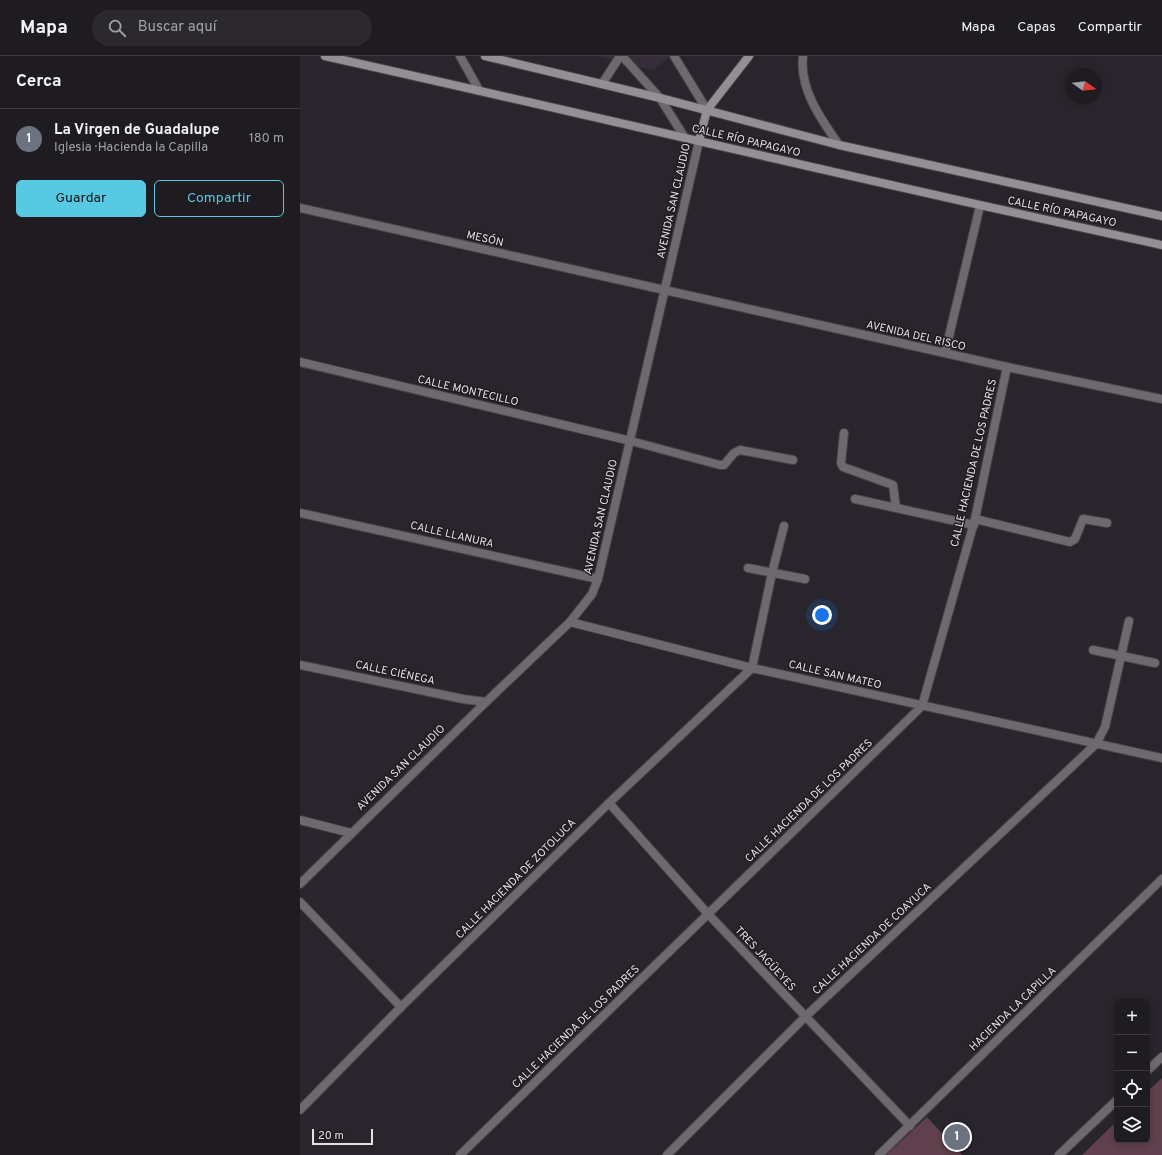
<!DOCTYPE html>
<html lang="es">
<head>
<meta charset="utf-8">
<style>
	:root { --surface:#1f1c21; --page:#2c292e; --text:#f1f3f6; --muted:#a1a1a5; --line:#3c3a3f; --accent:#57c9e2 }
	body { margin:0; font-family:Overpass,sans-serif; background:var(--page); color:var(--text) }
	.controls { position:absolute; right:12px; bottom:12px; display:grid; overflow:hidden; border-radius:6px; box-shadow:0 2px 6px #0003 }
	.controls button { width:36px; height:36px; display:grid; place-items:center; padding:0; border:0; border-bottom:1px solid var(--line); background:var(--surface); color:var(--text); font:20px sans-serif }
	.compass { position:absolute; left:766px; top:12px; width:36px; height:36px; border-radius:50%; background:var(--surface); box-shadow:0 2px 6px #0003; rotate:105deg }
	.scale { position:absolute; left:12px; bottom:10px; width:61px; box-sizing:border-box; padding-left:4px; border:2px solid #e3e0e5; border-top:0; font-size:11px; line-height:14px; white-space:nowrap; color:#e3e0e5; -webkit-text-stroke:3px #201b22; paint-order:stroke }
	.you { position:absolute; left:522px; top:559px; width:14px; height:14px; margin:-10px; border:3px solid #fff; border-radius:50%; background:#1a73e8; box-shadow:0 0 0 6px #1a73e833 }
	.badge { display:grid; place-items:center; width:26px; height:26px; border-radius:50%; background:var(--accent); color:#fff; font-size:13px; font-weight:700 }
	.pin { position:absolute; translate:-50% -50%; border:2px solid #fff; box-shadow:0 1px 4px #0006 }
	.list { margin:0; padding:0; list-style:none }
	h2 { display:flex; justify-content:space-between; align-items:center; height:52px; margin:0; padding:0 16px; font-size:17px }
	h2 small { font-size:13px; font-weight:400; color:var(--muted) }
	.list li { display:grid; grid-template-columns:26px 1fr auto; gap:12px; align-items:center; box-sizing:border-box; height:60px; padding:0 16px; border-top:1px solid var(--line) }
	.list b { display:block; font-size:15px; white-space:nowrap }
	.list p { margin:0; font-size:13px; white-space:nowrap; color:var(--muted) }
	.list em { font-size:13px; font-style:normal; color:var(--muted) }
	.actions { display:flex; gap:8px; padding:12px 16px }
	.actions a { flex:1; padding:9px 0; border:1px solid var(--accent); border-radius:6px; text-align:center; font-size:14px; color:var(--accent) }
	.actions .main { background:var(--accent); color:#111 }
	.icon { flex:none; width:22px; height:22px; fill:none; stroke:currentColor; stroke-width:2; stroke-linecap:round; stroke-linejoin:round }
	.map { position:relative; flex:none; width:862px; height:1099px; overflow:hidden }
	header { display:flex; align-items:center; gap:24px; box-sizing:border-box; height:56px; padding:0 20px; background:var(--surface); border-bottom:1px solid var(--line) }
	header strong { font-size:19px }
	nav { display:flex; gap:22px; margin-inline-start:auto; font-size:14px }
	.search { width:280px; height:36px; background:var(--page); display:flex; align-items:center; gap:10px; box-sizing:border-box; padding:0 14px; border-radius:22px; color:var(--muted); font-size:15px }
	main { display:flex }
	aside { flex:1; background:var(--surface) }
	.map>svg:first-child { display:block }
	.built { fill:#352d39 }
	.green { fill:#5f404c }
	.building { fill:#48474f; stroke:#8b8a94 }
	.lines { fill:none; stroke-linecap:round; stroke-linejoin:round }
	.lane-casing { stroke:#47434a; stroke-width:10 }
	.street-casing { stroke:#47434a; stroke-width:10 }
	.secondary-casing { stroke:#47434a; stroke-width:10 }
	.lane { stroke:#6d696c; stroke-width:8 }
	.street { stroke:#6d696c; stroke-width:8 }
	.secondary { stroke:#958f94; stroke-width:8 }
	.labels { text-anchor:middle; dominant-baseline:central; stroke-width:3; stroke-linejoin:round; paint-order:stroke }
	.street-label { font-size:11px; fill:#e3e0e5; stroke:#201b22 }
</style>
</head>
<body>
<header>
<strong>Mapa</strong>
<div class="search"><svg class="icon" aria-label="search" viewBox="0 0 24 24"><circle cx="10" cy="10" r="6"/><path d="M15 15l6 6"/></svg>Buscar aquí</div>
<nav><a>Mapa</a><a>Capas</a><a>Compartir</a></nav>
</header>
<main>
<aside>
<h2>Cerca<small></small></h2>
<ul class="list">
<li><span class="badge" style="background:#6b7280">1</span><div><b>La Virgen de Guadalupe</b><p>Iglesia · Hacienda la Capilla</p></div><em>180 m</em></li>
</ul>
<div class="actions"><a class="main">Guardar</a><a>Compartir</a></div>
</aside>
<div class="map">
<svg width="862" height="1099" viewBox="0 0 862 1099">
	<rect width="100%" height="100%" fill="#29252c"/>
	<polygon class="built" points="295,0 371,0 354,14"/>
	<g class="green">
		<polygon points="862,1022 862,1099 782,1099 817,1065 817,1084 847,1084 847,1036"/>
		<polygon points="627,1061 662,1099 586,1099"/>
	</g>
	<polygon class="building" points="657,1073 672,1084 658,1095 644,1079"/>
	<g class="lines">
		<g class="lane-casing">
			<g id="lane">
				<polyline points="160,0 179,34"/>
				<polyline points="322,0 360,42 385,82"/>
				<polyline points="374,0 407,54"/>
				<polyline points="847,1015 862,1001"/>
				<polyline points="759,1099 817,1044"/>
			</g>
		</g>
		<g class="street-casing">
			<g id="street">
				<path d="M503 0C499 33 521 63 539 89"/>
				<polyline points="302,28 320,0"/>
				<polyline points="0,152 707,311 862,343"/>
				<polyline points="645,297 680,150"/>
				<polyline points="0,306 331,385 420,409 424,409 434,397 440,394 493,404"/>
				<polyline points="544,377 541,407 543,411 593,429 596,452"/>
				<polyline points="555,443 674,469"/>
				<polyline points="0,457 298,523"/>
				<polyline points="675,463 770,486 775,483 783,463 807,467"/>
				<polyline points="448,512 505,523"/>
				<polyline points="270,566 452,612 862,702"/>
				<polyline points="793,594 855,607"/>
				<polyline points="0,609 163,643 186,646"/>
				<polyline points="309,747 408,858 610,1070"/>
				<polyline points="0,764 51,777"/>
				<polyline points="0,828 186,646 270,566 292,538 298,523 399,85"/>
				<polyline points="0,846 101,951"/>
				<polyline points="0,1054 101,951 309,747 452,612 472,517 484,470"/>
				<polyline points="160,1099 622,650 675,463 707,311"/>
				<polyline points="367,1099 505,961 796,688 805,671 829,565"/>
				<polyline points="579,1099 862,823"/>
			</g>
		</g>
		<g class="secondary-casing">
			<g id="secondary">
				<path d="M25 0C304 62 582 129 862 189"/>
				<polyline points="185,0 360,42 539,89 862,160"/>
				<polyline points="399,85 407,54 449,0"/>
			</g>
		</g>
		<use href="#lane" class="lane"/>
		<use href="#street" class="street"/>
		<use href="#secondary" class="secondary"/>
	</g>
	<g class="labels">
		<g class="street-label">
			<text transform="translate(446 85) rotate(13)">CALLE RÍO PAPAGAYO</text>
			<text transform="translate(374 145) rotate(-77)">AVENIDA SAN CLAUDIO</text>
			<text transform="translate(762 156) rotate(12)">CALLE RÍO PAPAGAYO</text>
			<text transform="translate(185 183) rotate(13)">MESÓN</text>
			<text transform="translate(616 280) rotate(13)">AVENIDA DEL RISCO</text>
			<text transform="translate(168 335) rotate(13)">CALLE MONTECILLO</text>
			<text transform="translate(674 407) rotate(-77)">CALLE HACIENDA DE LOS PADRES</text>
			<text transform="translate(301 461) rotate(-77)">AVENIDA SAN CLAUDIO</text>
			<text transform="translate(152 479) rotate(13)">CALLE LLANURA</text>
			<text transform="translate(95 617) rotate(12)">CALLE CIÉNEGA</text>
			<text transform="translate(535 619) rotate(13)">CALLE SAN MATEO</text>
			<text transform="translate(101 712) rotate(-44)">AVENIDA SAN CLAUDIO</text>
			<text transform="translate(509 745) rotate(-44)">CALLE HACIENDA DE LOS PADRES</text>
			<text transform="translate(216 823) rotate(-45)">CALLE HACIENDA DE ZOTOLUCA</text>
			<text transform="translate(572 883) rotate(-43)">CALLE HACIENDA DE COAYUCA</text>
			<text transform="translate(465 903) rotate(47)">TRES JAGÜEYES</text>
			<text transform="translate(713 953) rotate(-44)">HACIENDA LA CAPILLA</text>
			<text transform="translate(276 971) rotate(-44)">CALLE HACIENDA DE LOS PADRES</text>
		</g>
	</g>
</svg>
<div class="controls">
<button>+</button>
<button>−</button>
<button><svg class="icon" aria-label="locate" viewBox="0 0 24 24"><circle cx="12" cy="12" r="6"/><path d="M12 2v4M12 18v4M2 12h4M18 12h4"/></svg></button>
<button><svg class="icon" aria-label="layers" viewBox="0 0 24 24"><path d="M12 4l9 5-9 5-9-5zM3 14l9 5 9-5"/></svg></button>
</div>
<svg class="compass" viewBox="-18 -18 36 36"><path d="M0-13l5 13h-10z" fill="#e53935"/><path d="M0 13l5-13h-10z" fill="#a1a1a5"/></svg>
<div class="scale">20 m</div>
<div class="you"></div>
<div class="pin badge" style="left:657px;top:1081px;background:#6b7280">1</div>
</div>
</main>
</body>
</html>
